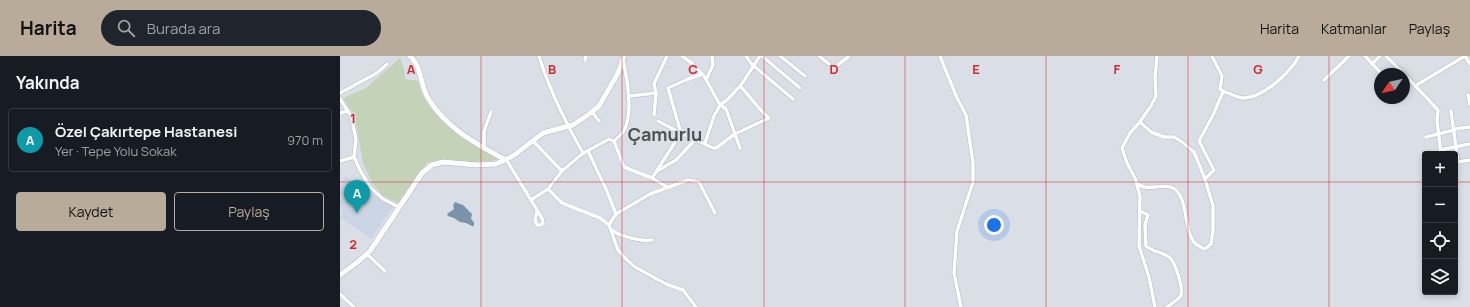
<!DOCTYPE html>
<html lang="tr">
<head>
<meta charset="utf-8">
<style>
	:root { --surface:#171b24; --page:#20242c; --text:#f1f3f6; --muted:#9ea1a6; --line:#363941; --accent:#b9ab9a }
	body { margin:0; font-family:Manrope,sans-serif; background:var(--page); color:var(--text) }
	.controls { position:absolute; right:12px; bottom:12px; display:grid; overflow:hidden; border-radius:4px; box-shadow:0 2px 6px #0003 }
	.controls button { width:36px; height:36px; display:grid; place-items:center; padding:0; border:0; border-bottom:1px solid var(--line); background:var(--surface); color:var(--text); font:20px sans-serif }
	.compass { position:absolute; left:1034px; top:12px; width:36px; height:36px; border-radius:50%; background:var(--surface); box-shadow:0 2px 6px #0003; rotate:236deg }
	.you { position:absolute; left:654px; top:169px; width:14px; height:14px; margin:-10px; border:3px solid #fff; border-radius:50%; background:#1a73e8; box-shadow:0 0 0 6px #1a73e833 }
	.badge { display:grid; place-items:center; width:26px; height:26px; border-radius:50%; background:var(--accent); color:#fff; font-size:13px; font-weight:700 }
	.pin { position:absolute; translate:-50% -33px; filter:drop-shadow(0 1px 2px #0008) }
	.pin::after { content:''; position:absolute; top:21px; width:14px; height:12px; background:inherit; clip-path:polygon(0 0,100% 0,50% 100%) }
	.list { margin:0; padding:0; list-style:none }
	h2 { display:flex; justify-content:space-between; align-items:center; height:52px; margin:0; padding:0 16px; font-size:17px }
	h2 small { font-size:13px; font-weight:400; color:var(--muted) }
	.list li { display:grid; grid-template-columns:26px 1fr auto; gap:12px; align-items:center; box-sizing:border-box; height:64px; margin:0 8px 8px; padding:0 8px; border:1px solid var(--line); border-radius:4px }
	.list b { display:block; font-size:15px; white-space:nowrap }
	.list p { margin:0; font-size:13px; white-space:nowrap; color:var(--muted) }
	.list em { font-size:13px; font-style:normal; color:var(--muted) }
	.actions { display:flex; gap:8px; padding:12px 16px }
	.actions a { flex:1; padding:9px 0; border:1px solid var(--accent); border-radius:4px; text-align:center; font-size:14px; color:var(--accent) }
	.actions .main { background:var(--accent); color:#111 }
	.icon { flex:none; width:22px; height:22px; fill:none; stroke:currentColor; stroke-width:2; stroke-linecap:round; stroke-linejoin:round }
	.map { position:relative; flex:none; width:1130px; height:251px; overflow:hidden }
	header { display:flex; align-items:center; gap:24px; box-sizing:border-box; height:56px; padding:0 20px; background:var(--accent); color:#111 }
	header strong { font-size:19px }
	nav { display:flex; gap:22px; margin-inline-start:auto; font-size:14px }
	.search { width:280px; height:36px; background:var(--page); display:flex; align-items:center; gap:10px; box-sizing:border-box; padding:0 14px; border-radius:22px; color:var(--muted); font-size:15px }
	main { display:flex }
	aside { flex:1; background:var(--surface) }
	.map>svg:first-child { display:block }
	.built { fill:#ccd5e3 }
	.green { fill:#c4d2b7 }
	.water { fill:#7b93a9 }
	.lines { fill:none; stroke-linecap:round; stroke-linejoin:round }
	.street-casing { stroke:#b2b7be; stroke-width:4.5 }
	.secondary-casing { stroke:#b2b7be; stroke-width:6 }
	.street { stroke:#fff; stroke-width:3.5 }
	.secondary { stroke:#fff; stroke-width:5 }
	.grid { fill:none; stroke:#d62828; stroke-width:1; stroke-opacity:0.55 }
	.labels { text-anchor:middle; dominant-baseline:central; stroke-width:3; stroke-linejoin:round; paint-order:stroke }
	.district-label { font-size:18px; font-weight:bold; fill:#4b4f56; stroke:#dadfe7 }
	.grid-label { font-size:13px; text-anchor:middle; font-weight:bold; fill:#d62828; stroke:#dadfe7; stroke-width:3; stroke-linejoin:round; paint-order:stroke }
</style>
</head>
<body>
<header>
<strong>Harita</strong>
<div class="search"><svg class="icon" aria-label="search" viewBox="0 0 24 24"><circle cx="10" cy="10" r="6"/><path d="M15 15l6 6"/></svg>Burada ara</div>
<nav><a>Harita</a><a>Katmanlar</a><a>Paylaş</a></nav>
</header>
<main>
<aside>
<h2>Yakında<small></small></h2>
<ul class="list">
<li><span class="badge" style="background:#0f9aa8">A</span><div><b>Özel Çakırtepe Hastanesi</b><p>Yer · Tepe Yolu Sokak</p></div><em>970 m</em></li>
</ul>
<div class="actions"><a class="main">Kaydet</a><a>Paylaş</a></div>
</aside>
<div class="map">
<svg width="1130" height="251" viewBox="0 0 1130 251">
	<rect width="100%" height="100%" fill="#dadfe7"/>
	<polygon class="built" points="6,121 53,151 31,183 0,161 3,153 0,150 0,128"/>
	<path class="green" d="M60 2 64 13 65 23 78 25C80 30 81 37 84 42 101 71 130 88 159 103L152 105 128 106 103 103 87 107 58 147 42 139 33 128 23 107 15 61 3 42 26 32Z"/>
	<polygon class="water" points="115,146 123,149 132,158 131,163 134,166 134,170 132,170 126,167 120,166 114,162 108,160 107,158 114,153 113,149"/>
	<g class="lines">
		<g class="street-casing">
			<g id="street">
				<path d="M199 0C209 34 226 67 243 97"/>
				<path d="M342 0 353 8 364 20 380 49 386 53 395 78 429 62C418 53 411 41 400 30"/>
				<polyline points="406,0 414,11"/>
				<polyline points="422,0 460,32"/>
				<polyline points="440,0 465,20"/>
				<polyline points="479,0 494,12 508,1"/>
				<polyline points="600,0 617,42 626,59 633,107 633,126 617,175 614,217 621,251"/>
				<path d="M872 0 882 20 880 33C883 36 887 37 891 38 895 40 899 42 903 42 922 43 951 16 959 0"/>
				<polyline points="1025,0 1042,18"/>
				<polyline points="1046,0 1064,18"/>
				<polyline points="1125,0 1130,8"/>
				<polyline points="245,4 246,0"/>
				<path d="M283 4C287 22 294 60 283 76 281 79 277 82 274 85L284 111 312 122"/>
				<polyline points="1032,8 1040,0"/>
				<polyline points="414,10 453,43"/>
				<polyline points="1064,18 1098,54 1097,65 1101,98"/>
				<polyline points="366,24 373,9 372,0"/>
				<polyline points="984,24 1009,0"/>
				<polyline points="1075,30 1125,0"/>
				<polyline points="0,37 37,17 47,8"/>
				<polyline points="1128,39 1130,49"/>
				<polyline points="289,40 316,37 314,28 327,0"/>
				<polyline points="0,43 11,60 16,83 14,101 20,114 30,131 43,143 59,151"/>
				<polyline points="1111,55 1118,106 1130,104"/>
				<polyline points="252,56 259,65"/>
				<polyline points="0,57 8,55"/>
				<polyline points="314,59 316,37"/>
				<polyline points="318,65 341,77"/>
				<polyline points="1114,73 1130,71"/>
				<polyline points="341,77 328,32 346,24 362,18"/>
				<polyline points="1086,81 1114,74"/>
				<polyline points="365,87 374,60 380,49 387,44 401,29 420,0"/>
				<polyline points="144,93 144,75 151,56"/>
				<polyline points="1100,94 1130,88"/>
				<polyline points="248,95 267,135 276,158"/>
				<polyline points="166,103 191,144 208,133 222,115 193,85"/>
				<polyline points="0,105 14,101"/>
				<polyline points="222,115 242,98 269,83 274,85"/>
				<polyline points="317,115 336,104 356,83"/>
				<polyline points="865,123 874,114 859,85 873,59 883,36"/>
				<path d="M797 127C799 129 803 131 805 131 814 133 825 127 833 132 849 140 843 178 856 188 859 190 862 192 865 193L871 188 873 175V150L865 123 854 96 842 86 834 81H824L811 76 800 66"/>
				<polyline points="327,131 312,122 341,77 373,92 376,92 395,78 400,92"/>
				<polyline points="208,133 222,147 260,162 269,169 276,158 310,138 348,124 359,126 375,157"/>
				<polyline points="191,144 202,162 203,167 201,169 197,169 195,164 197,155"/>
				<path d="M800 155 808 159 805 169 806 190C813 196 822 196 829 201 835 205 845 235 840 241 836 245 831 248 827 251"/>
				<polyline points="269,169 278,194 286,203 295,211 326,228 343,234 356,251"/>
				<path d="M272 174C280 180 302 186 312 184"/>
				<polyline points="27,198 45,215"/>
				<polyline points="0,238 14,251"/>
				<polyline points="815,251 809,221 799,190 800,140 795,122 787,107 782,92 790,77 799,67 811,50 816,40 815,21 817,0"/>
			</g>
		</g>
		<g class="secondary-casing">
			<g id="secondary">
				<path d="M70 0C73 3 76 7 77 10 82 21 82 32 88 42 106 72 135 87 164 103"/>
				<polyline points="0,219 19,205 30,195 82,117 92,109 103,106 137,109 156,108 173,100 203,77 233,69 249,58 259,50 278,17 284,0"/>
			</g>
		</g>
		<use href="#street" class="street"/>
		<use href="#secondary" class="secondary"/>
	</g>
	<path class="grid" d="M141 0V251M282 0V251M424 0V251M565 0V251M706 0V251M848 0V251M989 0V251M0 126H1085M1115 126H1130"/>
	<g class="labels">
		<g class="district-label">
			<text x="325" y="78">Çamurlu</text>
		</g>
	</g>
	<g class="grid-label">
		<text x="71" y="18">A</text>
		<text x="212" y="18">B</text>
		<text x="353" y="18">C</text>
		<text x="494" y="18">D</text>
		<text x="636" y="18">E</text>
		<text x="777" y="18">F</text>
		<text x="918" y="18">G</text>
		<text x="13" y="67">1</text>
		<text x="13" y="193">2</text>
	</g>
</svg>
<div class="controls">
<button>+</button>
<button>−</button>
<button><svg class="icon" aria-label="locate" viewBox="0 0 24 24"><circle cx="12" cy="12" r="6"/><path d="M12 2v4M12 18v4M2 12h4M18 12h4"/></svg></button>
<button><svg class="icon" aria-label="layers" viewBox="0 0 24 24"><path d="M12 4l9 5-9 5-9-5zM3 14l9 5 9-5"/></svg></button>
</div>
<svg class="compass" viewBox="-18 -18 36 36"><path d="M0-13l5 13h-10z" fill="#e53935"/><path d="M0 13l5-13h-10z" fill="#9ea1a6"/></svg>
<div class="you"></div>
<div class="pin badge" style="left:17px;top:157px;background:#0f9aa8">A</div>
</div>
</main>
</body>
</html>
